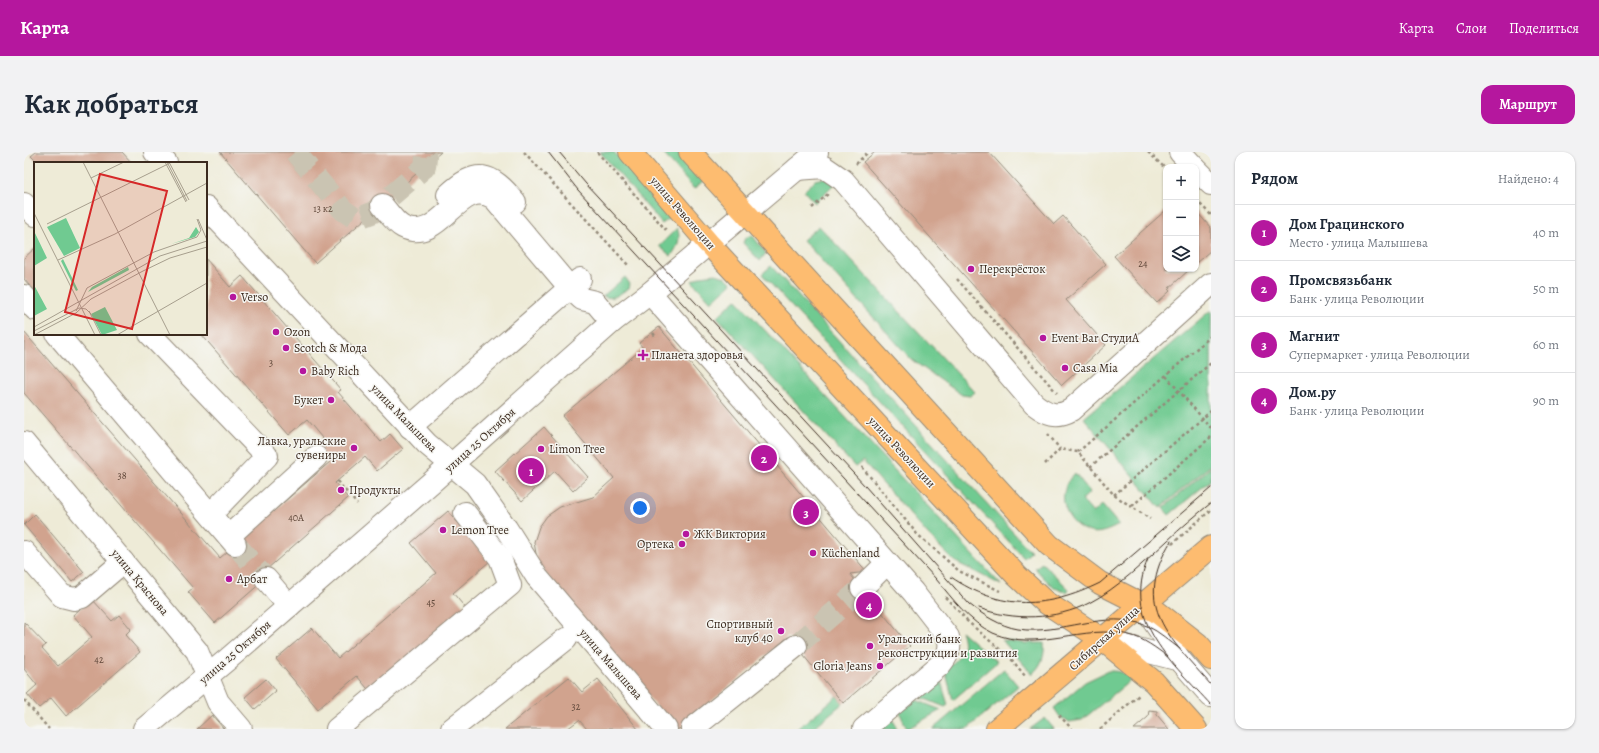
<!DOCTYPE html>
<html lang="ru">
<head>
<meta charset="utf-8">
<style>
	:root { --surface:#fff; --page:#f2f2f3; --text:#1f2937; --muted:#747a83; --line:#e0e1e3; --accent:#b5179e }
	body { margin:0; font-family:Alegreya,serif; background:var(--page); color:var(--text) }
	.controls { position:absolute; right:12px; top:12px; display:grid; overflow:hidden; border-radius:8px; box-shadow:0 1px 3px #0004 }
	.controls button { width:36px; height:36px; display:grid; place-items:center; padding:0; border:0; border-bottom:1px solid var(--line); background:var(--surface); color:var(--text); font:20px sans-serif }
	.you { position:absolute; left:616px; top:356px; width:14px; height:14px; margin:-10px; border:3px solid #fff; border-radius:50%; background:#1a73e8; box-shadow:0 0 0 6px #1a73e833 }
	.badge { display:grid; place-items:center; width:26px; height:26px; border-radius:50%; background:var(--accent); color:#fff; font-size:13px; font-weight:700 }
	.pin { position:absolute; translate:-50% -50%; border:2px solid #fff; box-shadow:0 1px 4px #0006 }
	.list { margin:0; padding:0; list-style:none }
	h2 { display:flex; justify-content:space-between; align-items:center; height:52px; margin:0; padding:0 16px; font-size:17px }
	h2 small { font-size:13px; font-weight:400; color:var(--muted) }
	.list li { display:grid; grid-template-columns:26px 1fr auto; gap:12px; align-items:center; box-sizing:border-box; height:56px; padding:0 16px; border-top:1px solid var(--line) }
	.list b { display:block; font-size:15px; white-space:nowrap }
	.list p { margin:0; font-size:13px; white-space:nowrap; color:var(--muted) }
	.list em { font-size:13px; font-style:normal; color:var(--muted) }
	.icon { flex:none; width:22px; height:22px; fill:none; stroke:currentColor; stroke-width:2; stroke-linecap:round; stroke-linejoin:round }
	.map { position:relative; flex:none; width:1187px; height:577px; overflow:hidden; border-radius:12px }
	header { display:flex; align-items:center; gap:24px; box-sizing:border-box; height:56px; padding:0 20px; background:var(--accent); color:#fff }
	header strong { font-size:19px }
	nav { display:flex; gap:22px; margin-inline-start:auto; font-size:14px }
	.intro { display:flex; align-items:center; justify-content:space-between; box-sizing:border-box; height:96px; padding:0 24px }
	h1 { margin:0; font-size:28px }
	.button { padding:10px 18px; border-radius:12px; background:var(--accent); color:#fff; font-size:14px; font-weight:700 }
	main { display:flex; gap:24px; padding:0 24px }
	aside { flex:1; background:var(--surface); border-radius:12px; box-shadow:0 1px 3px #0004 }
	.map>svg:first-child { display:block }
	.green { fill:#70ca91; stroke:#567a58 }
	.building { fill:#d1a38e }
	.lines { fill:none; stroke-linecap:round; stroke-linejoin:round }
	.minor-tunnel { stroke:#cac4b2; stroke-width:22; stroke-dasharray:22 11; stroke-linecap:butt }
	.minor-casing { stroke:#948a7a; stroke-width:24 }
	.major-casing { stroke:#948a7a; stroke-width:24 }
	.path { stroke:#948a7a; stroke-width:2.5; stroke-dasharray:3 3; stroke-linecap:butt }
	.minor { stroke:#fff; stroke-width:22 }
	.major { stroke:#fdbc70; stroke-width:22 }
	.tram { stroke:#3b2a1e; stroke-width:1 }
	.poi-dot { fill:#b5179e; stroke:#f6f6f2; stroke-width:1.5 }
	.labels { text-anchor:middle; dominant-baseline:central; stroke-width:3; stroke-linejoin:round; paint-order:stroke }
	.number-label { font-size:10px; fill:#60483a }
	.street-label { font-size:12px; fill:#3b2a1e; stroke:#f6f6f2 }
	.poi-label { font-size:12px; fill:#3b2a1e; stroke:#f6f6f2; text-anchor:start }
	.inset-road { fill:none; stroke:#a69e8d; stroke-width:1 }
	.view { fill:#d62828; fill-opacity:0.15; stroke:#d62828; stroke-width:2 }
	.inset-edge { fill:none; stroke:#3b2a1e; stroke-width:2 }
</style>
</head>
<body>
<header>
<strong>Карта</strong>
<nav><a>Карта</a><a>Слои</a><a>Поделиться</a></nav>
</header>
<div class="intro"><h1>Как добраться</h1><a class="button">Маршрут</a></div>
<main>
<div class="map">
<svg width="1187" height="577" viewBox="0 0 1187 577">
	<rect width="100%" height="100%" fill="#f6f6f2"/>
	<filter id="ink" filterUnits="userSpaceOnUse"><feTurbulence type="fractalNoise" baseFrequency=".025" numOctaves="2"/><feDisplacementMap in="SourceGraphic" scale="8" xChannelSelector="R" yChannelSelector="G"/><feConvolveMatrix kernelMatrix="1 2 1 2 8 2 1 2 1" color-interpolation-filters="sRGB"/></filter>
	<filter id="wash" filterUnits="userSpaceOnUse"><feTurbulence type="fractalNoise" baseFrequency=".012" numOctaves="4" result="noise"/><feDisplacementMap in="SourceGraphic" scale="16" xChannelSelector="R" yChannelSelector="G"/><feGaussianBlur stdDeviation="0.9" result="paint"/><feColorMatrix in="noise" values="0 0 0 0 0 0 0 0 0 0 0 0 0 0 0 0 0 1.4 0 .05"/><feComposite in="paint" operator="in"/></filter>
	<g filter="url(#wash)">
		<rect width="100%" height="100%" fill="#eeebd7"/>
		<g class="green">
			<polygon points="576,0 590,0 646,65 638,72"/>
			<polygon points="638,0 653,0 679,29 670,37"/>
			<polygon points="803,25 811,31 791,51 780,39 791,28"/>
			<polygon points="795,74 951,240 946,244 938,243 888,208 779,88"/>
			<path d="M653 76C658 86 653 96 647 104L635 94Z"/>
			<polygon points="728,83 742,101 736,109 719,91 721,86"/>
			<polygon points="747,114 1007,400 1000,406 756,142 738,122"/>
			<polygon points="692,122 701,125 708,131 687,150 668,129 677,124"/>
			<path d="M601 125 606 132 605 136C596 141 590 149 579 144Z"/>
			<polygon points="712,147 977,433 930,409 904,383 839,309 831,315 693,165"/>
			<polygon points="1187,158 1187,313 1136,356 1060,266"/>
			<polygon points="1187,315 1187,328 1145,363 1139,356"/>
			<path d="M1051 321 1066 340 1058 348 1069 361 1078 353 1095 373C1087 377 1076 383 1066 380 1047 375 1034 353 1042 334 1043 329 1048 325 1051 321Z"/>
			<path d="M1018 411 1045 437 1043 440C1030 439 1019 425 1011 416Z"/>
			<path d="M937 479 973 510 929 548 921 518C936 505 944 499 937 479Z"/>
			<path d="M978 488 998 491H1020C1021 504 1018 513 1008 522Z"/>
			<polygon points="980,517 994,534 943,577 909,577"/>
			<path d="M1084 519C1094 519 1101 519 1107 528L1058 568 1045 570 1036 565 1030 556 1061 530Z"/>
			<polygon points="915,523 924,553 921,555 891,543"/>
			<polygon points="813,544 819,551 788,577 773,577"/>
			<polygon points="887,546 917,558 883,577 874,557"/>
			<polygon points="867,563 873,577 851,577"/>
			<polygon points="1021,566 1030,577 1006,577"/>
		</g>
		<g id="blocks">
			<g class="building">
				<polygon points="12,0 98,0 108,11 14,11 7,4"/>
				<polygon points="196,0 417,0 291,111"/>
				<polygon points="851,0 965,0 1030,72 1039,64 1082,112 1042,148 1082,193 1038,233 839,10"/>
				<polygon points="1142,58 1142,117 1166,117 1144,137 1146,139 1133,151 1090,104"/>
				<polygon points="1172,59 1187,76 1187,98 1172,111"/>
				<polygon points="11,96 11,140 0,127 0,106"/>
				<polygon points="182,107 206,135 218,124 317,238 314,240 357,290 366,282 379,297 353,319 341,305 311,331 324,346 243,417 247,422 191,471 164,440 169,436 0,241 0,180 196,406 307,309 296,298 303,292 283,268 265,283 177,182 182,182"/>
				<polygon points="635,175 843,420 826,422 886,494 819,551 764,485 655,577 651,577 514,413 510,390 515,375 523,364 536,355 569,345 590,326 538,264 619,196 615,191"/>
				<polygon points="520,275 564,325 549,339 531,319 498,349 471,319"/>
				<polygon points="424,359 466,409 429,441 444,459 348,542 333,524 294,557 252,507 288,476 314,506 412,421 387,391"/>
				<polygon points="11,362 60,420 48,430 0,373"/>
				<polygon points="68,447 88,469 95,463 107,477 101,483 116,500 42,564 27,546 15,556 3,542 13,533 0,517 0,470 22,493 18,496 34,514 68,485 49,463"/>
				<polygon points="545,525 558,540 574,527 614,577 563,577 555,568 543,577 481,577"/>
				<polygon points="242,527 252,539 231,557 221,545"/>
				<polygon points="1125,558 1133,559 1133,563 1145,577 1110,577 1124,565"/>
				<polygon points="188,563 200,577 173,577"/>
			</g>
		</g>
	</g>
	<g filter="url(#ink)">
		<use href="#blocks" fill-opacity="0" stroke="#948a7a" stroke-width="1"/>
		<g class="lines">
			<g class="minor-tunnel">
				<polyline points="271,0 319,58 332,67 348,61 358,53"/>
				<polyline points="367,44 401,15 402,5 399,0"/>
				<polyline points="211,392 242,427"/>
				<polyline points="772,494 838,436"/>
			</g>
			<g class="minor-casing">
				<g id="minor">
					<polyline points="131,0 142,11"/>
					<polyline points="1156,0 1170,15"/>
					<path d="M773 17 800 15 819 28 1010 252C1023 262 1033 266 1047 258L1187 132"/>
					<polyline points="1172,17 1187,32"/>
					<path d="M424 43C453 16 466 20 491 50"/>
					<polyline points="0,52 11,63"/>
					<path d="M358 53C363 59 371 71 379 75 417 94 435 23 470 46L546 136 558 147 571 150 588 170"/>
					<polyline points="182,55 403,292 451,332 482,376 513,425 642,577"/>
					<path d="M626 141 889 440 924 485C928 497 923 504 916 513L840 577"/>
					<polyline points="0,144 11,157"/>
					<polyline points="33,182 211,392"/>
					<polyline points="126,182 243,304 187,362"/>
					<polyline points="386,275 556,127"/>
					<polyline points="0,291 173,499 194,550 217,577"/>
					<polyline points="205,384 292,305"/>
					<polyline points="0,400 38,444 50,447 58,445 99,410"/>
					<polyline points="242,427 265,454"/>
					<polyline points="838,436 863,411"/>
					<polyline points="1118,452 1156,508 1187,544"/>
					<polyline points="1079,488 1156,508"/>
					<polyline points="120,577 204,507 409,329 588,170 626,141 793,0"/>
					<polyline points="313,577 486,433 476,406 441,361"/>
					<polyline points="428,577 542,487"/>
					<polyline points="668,577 772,494"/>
				</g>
			</g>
			<g class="major-casing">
				<g id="major">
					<polyline points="606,0 684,91 993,424 1021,450 1079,488 1130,530 1172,577"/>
					<polyline points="666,0 1025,393 1076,431 1133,460 1174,492 1187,507"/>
					<polyline points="973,577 1187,395"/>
				</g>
			</g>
			<g class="path">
				<polyline points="500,0 605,114"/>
				<polyline points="573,0 642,78"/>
				<polyline points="1124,0 1142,17"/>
				<polyline points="832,12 844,0"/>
				<polyline points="1172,48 1187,63"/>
				<polyline points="788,56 804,42"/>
				<polyline points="933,127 1033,241"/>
				<polyline points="629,181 632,185"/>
				<polyline points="1142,224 1187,276"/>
				<polyline points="1024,282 1036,297"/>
				<polyline points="1054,300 1187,184"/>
				<polyline points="1021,312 1036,297 1054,300 1090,343 1126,367"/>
				<polyline points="838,315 893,382 935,419 976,439"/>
				<polyline points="1066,315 1187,211"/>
				<polyline points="313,329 333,352"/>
				<polyline points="1090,343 1187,259"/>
				<polyline points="1108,354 1187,285"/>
				<polyline points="1148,392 1187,358"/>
				<polyline points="921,445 943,468"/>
				<polyline points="942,468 988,508 1001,524"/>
				<polyline points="0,548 25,577"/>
				<polyline points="1035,563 1048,577"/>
				<polyline points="1076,577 1115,543"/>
			</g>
			<use href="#minor" class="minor"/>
			<use href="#major" class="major"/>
			<g class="tram">
				<path d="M524 0 554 38 912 427C929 447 945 470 969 481 1013 501 1060 471 1105 483 1119 486 1132 496 1144 505"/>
				<path d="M535 0 562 32 841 334 945 452C959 463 976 474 994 477 1036 484 1082 456 1123 474 1136 480 1145 489 1156 497"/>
				<path d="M1147 389C1107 454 1146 486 1187 533"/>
				<path d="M1124 407C1097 469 1150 512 1187 553"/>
				<path d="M927 425C977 459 1023 457 1076 431L1187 336"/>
				<path d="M955 456C989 469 1032 468 1065 451 1094 436 1119 411 1143 389 1157 376 1172 363 1187 351"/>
			</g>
		</g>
	</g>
	<g class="poi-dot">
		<circle cx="947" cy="117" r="4"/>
		<circle cx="209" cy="145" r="4"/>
		<circle cx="252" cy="180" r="4"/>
		<circle cx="1019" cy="186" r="4"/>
		<circle cx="262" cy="196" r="4"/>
		<path d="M617 197h4v4h4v4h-4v4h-4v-4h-4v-4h4z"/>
		<circle cx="1041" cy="216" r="4"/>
		<circle cx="279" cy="219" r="4"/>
		<circle cx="307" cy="248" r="4"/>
		<circle cx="330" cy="296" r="4"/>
		<circle cx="517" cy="297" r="4"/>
		<circle cx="317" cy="338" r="4"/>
		<circle cx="419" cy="378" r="4"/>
		<circle cx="662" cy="382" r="4"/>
		<circle cx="658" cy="392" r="4"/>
		<circle cx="789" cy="401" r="4"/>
		<circle cx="205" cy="427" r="4"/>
		<circle cx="757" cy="479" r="4"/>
		<circle cx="846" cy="494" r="4"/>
		<circle cx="856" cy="514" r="4"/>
	</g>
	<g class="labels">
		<g class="number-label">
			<text x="299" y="56">13 к2</text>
			<text x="1119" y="111">24</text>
			<text x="247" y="210">3</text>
			<text x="98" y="323">38</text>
			<text x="272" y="365">40А</text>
			<text x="407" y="450">45</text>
			<text x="75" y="507">42</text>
			<text x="552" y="554">32</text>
		</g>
		<g class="street-label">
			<text transform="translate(659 61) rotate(49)">улица Революции</text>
			<text transform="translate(380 266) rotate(46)">улица Малышева</text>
			<text transform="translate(456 288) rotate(-42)">улица 25 Октября</text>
			<text transform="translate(878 300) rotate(47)">улица Революции</text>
			<text transform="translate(116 430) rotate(50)">улица Краснова</text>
			<text transform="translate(1080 486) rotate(-42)">Сибирская улица</text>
			<text transform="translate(211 500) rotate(-41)">улица 25 Октября</text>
			<text transform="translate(587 512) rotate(49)">улица Малышева</text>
		</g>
		<g class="poi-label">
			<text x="955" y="117">Перекрёсток</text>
			<text x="217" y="145">Verso</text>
			<text x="260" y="180">Ozon</text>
			<text x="1027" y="186">Event Bar СтудиА</text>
			<text x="270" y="196">Scotch &amp; Мода</text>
			<text x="627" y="203">Планета здоровья</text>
			<text x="1049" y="216">Casa Mia</text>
			<text x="287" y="219">Baby Rich</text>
			<text x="299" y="248" text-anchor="end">Букет</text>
			<text x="322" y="289" text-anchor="end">Лавка, уральские<tspan x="322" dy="14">сувениры</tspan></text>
			<text x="525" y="297">Limon Tree</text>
			<text x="325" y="338">Продукты</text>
			<text x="427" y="378">Lemon Tree</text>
			<text x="670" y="382">ЖК Виктория</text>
			<text x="650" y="392" text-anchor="end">Ортека</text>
			<text x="797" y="401">Küchenland</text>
			<text x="213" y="427">Арбат</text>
			<text x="749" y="472" text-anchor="end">Спортивный<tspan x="749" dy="14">клуб 40</tspan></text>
			<text x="854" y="487">Уральский банк<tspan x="854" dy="14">реконструкции и развития</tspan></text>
			<text x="848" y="514" text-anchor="end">Gloria Jeans</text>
		</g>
	</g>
	<g transform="translate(10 10)">
		<rect width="173" height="173" fill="#eeebd7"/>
		<path d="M32 56 46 86 30 94 13 65ZM162 65 165 70 161 75 137 82 155 76ZM0 69 13 96 0 104ZM29 97 44 128 42 129 27 99ZM94 105 95 108 54 130 58 125ZM0 123 13 147 0 154ZM71 145 83 168 68 173 57 152Z" fill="#70ca91"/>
		<path class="inset-road" d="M49 0 136 173M131 0 152 40M133 0 153 39M135 0 155 38M57 16 90 0M0 51 61 173M164 57 173 78M13 62 136 1M24 98 81 72 173 21M42 149 53 126 120 90 163 75 167 68 163 57M55 149 67 173M0 165 126 94 173 79M0 169 45 146 52 147 57 152M0 173 42 151 57 137 109 109 136 96 173 85M83 173 173 121"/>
		<path class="view" d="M66 12 133 29 98 167 31 150Z"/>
		<rect width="173" height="173" class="inset-edge"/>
	</g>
</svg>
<div class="controls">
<button>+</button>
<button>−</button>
<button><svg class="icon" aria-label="layers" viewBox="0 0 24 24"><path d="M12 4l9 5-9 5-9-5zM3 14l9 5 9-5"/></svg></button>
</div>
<div class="you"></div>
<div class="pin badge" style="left:507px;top:319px">1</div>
<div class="pin badge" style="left:740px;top:306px">2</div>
<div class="pin badge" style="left:782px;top:360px">3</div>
<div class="pin badge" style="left:845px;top:453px">4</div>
</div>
<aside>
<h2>Рядом<small>Найдено: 4</small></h2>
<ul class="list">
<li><span class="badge">1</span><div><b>Дом Грацинского</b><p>Место · улица Малышева</p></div><em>40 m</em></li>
<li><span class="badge">2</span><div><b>Промсвязьбанк</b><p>Банк · улица Революции</p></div><em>50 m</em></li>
<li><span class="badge">3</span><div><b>Магнит</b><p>Супермаркет · улица Революции</p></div><em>60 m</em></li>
<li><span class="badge">4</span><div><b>Дом.ру</b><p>Банк · улица Революции</p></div><em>90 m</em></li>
</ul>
</aside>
</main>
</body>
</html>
